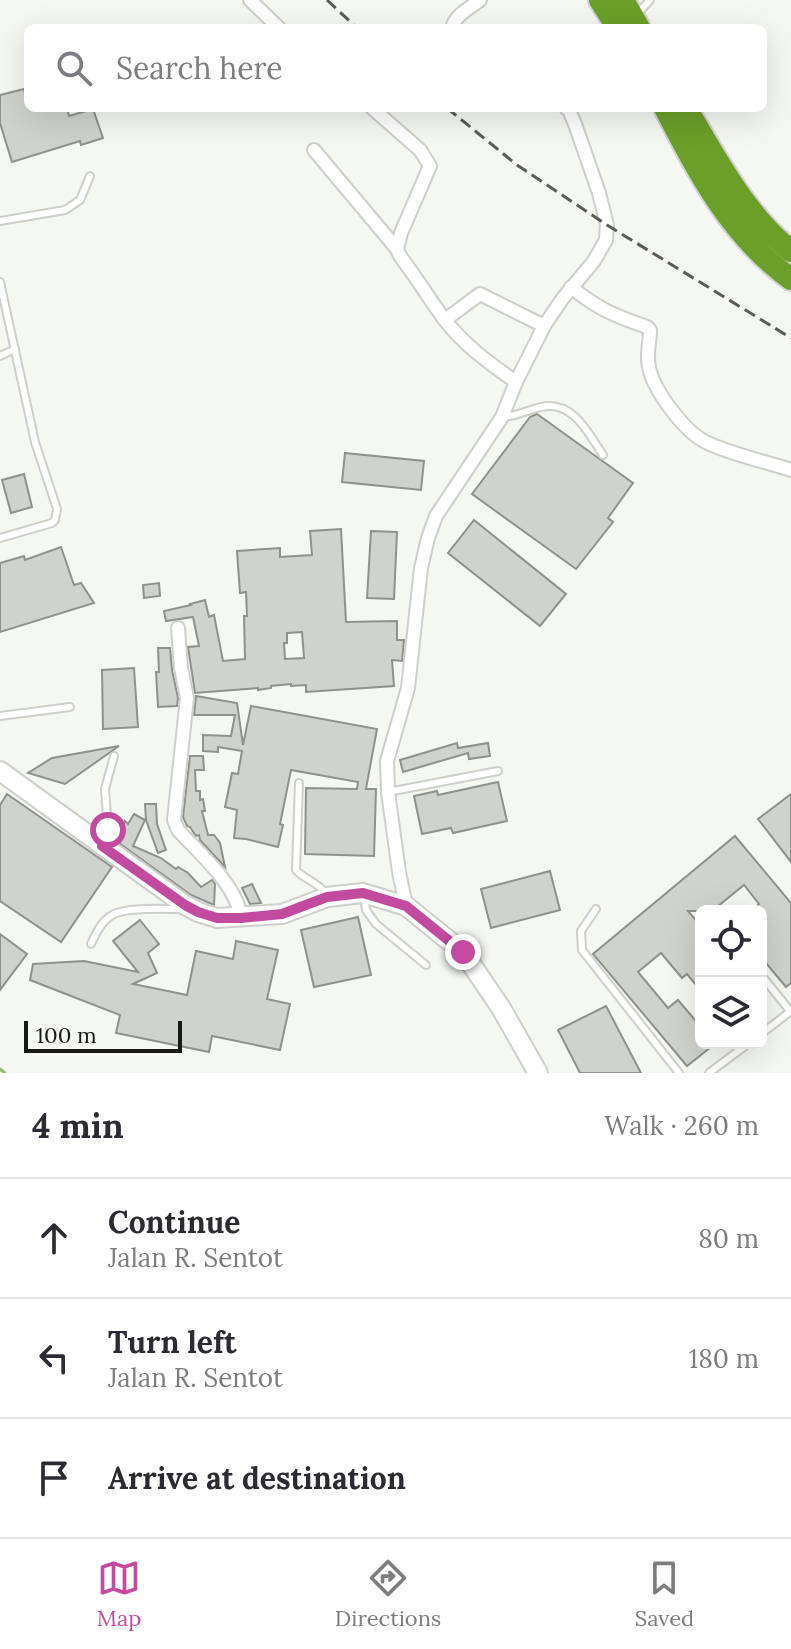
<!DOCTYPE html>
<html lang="en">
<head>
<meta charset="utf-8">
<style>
	:root { --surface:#fff; --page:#f7f7f7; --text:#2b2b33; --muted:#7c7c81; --line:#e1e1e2; --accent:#c24ba0 }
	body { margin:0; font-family:Lora,serif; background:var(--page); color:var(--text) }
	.controls { position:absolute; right:24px; bottom:24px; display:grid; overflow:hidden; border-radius:12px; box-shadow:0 8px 32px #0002 }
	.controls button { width:72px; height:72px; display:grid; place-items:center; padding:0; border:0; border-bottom:2px solid var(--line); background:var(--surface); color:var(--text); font:40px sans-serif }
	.scale { position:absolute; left:24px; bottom:20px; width:158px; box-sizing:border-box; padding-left:8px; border:4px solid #171817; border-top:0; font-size:22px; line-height:28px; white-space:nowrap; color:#171817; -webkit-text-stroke:6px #f5f7f3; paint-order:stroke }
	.stop { position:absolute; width:24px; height:24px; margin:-18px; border:6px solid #c24ba0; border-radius:50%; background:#fff }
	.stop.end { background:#c24ba0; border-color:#fff; box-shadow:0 2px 8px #0008 }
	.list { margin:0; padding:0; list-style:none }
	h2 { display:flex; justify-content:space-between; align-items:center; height:104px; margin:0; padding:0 32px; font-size:34px }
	h2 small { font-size:26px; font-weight:400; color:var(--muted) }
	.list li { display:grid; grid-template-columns:52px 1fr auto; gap:24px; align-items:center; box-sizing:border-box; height:120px; padding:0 32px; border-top:2px solid var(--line) }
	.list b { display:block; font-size:30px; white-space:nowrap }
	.list p { margin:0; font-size:26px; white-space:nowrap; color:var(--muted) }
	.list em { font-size:26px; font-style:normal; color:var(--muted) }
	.icon { flex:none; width:44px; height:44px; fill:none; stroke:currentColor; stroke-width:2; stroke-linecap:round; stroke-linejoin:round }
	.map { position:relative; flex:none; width:791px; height:1073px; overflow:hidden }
	.search { position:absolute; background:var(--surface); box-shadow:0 8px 32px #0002; left:24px; right:24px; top:24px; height:88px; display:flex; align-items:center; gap:20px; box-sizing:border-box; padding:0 28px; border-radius:12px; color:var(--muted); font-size:30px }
	.sheet { height:464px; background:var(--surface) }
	nav { display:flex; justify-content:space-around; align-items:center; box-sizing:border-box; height:112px; border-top:2px solid var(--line); background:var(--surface); font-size:22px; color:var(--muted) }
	nav a { display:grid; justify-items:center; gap:4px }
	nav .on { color:var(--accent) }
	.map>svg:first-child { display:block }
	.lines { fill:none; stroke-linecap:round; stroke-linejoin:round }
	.stream { stroke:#97b978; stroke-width:3 }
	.building { fill:#d0d2ce; stroke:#8f918d; stroke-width:2; fill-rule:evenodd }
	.lane-casing { stroke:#cdcfcb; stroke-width:10 }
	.street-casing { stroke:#cdcfcb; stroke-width:16 }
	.secondary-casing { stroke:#cdcfcb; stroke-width:22 }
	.highway-casing { stroke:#d1d1d1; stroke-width:26 }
	.lane { stroke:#fff; stroke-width:6 }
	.street { stroke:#fff; stroke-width:12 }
	.secondary { stroke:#fff; stroke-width:18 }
	.highway { stroke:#6b9f29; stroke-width:22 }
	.rail { stroke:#5a5c5a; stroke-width:3; stroke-dasharray:12 6; stroke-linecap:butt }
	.route { stroke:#c24ba0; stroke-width:10 }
</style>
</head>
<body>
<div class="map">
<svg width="791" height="1073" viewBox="0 0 791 1073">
	<rect width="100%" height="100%" fill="#f5f7f3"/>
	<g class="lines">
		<polyline class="stream" points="0,1069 5,1073"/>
	</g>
	<g class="building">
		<polygon points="24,89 28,108 67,108 69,116 93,109 103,138 81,145 80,141 12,162 0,123 0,95"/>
		<polygon points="537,414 633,483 608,518 613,522 576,569 472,494 530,417"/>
		<polygon points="345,453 424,461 421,490 342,482"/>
		<polygon points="24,474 32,507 11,513 2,480"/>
		<polygon points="474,520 566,594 540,626 448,553"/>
		<path d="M341 529 346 622 397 621V640H404L402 661 392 660 394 686 306 692V685L291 686V684L271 686V688L258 690V688L195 693 188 647 199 646 193 617 166 621 164 611 191 605 190 604 205 600 209 617 214 615 223 661 245 659 244 616H247L246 592 240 593 237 551 280 548V557L312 555 310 531ZM302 632 304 658 285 659 284 643H287V633Z"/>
		<polygon points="371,531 397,532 394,599 367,598"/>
		<polygon points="61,547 74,585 81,583 94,603 0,632 0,563 24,556 25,560"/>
		<polygon points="159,583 160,596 144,598 143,585"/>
		<polygon points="158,648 170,648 172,670 178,698 177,706 158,707 156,672 159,672"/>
		<polygon points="134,668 138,727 103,729 102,670"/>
		<polygon points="196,696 237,703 243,745 251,706 377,729 366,789 376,789 374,856 305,854 306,788 357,789 358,782 291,770 280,824 283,825 278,847 246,839 234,838 237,810 225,807 232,773 238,774 242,751 218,747 218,752 203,751 203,735 231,736 235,715 194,715"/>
		<polygon points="457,743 458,748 488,743 490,756 469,759 468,753 403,772 400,760"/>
		<polygon points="119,746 65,784 28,773 52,758"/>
		<polygon points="190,756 203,756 204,770 195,770 196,791 200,791 200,800 203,799 205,811 202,811 208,835 214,835 220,843 225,867 200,840 199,835 196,836 190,827 187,826 183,817"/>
		<polygon points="498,782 507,821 453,833 451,828 422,834 414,796 437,791 438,795"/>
		<polygon points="7,794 112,867 61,942 0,901 0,805"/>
		<polygon points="791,794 791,862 758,819"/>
		<polygon points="145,804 156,804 157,824 166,850 158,853 146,820"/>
		<polygon points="134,814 145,820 133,846 161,858 176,869 178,867 188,873 201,887 212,880 215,884 214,905 191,895 119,843 122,838 119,836 125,821 128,824"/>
		<polygon points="735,836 791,903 791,983 786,987 761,957 761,911 751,911 759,904 744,885 712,911 688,911 701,926 701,991 687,974 682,978 661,953 638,972 668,1008 678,1000 701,1027 701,1043 716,1043 687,1066 593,954"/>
		<polygon points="550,871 560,910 491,928 481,889"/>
		<polygon points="252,884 261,903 250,904 242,888"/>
		<polygon points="358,917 371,975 314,987 301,930"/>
		<polygon points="140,920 159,944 148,953 157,973 133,984 187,995 196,951 233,959 236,941 278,950 267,999 290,1004 280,1050 212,1036 209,1052 116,1033 120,1015 30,980 33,964 84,961 138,972 113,941"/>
		<polygon points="0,934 27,954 0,990"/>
		<polygon points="606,1006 641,1073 580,1073 558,1030"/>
	</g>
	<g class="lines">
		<g class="lane-casing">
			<g id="lane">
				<polyline points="636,15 650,0"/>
				<polyline points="0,221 65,210 80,200 90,176"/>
				<polyline points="0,282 35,442 57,509 55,520 52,523 0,538"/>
				<polyline points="0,356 15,349"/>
				<path d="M503 417C517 416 528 410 541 407 573 400 588 433 603 455"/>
				<polyline points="0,716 70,707"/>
				<path d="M299 783 296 870C305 880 318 882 325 893"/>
				<polyline points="388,792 498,771"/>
				<polyline points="104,842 108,830 105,789 114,756"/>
				<polyline points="364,896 366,910 376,924 426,965"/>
				<polyline points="596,909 581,931 582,950 679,1073"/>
				<path d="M91 944C96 933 102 920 114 914 128 907 164 909 179 909"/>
				<polyline points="761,975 791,1012"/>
				<polyline points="761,1034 791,1011"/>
				<polyline points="709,1073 749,1043"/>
			</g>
		</g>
		<g class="street-casing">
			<g id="street">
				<polyline points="250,0 279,28"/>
				<path d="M452 28C455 15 470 8 480 0"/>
				<path d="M372 108 420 150 430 166 401 233 397 249 400 256C415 276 429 298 444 319 464 345 489 363 516 382"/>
				<polyline points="314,150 397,249"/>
				<path d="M571 287C598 309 615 316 647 327L650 330C650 342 646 354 649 367 653 390 686 434 708 443 733 455 764 461 791 470"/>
				<polyline points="445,320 480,294 544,326"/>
				<path d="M178 628 181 668 187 698 174 820 178 830C199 853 237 885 241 918"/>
				<polyline points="406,906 399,872 388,792 387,761 408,688 421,568 428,538 436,516 502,417 516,382 544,326 563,298 594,261 606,240 607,225 599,193 575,124 569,110 566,108"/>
			</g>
		</g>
		<g class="secondary-casing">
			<polyline id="secondary" points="0,771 185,905 198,912 217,918 282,914 327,897 363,893 406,906 463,952 501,1008 538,1073"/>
		</g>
		<g class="highway-casing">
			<g id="highway">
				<polyline points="600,0 618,28"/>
				<polyline points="623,0 639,28"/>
				<path d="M665 108C698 172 731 236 791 279"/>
				<path d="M686 108C716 158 745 215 791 251"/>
			</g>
		</g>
		<use href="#lane" class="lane"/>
		<use href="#street" class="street"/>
		<use href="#secondary" class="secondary"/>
		<use href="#highway" class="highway"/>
		<g class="rail">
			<polyline points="327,0 357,28"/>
			<polyline points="447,108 517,165 607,225 791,338"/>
		</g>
	</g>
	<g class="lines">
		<polyline class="route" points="108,830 102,846 185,905 198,912 217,918 241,918 282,914 327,897 363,893 406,906 463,952"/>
	</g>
</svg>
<div class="controls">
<button><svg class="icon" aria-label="locate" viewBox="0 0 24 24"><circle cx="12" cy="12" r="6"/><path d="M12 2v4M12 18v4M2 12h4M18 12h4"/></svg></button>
<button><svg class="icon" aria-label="layers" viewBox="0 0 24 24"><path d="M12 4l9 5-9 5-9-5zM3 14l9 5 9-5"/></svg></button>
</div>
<div class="scale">100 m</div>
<div class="stop" style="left:108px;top:830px"></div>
<div class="stop end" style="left:463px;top:952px"></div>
<div class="search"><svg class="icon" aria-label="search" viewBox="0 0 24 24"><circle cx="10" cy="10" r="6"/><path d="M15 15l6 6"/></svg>Search here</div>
</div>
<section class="sheet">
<h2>4 min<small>Walk · 260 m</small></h2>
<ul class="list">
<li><svg class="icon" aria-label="ahead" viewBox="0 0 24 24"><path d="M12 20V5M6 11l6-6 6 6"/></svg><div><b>Continue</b><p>Jalan R. Sentot</p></div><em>80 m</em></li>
<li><svg class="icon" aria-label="left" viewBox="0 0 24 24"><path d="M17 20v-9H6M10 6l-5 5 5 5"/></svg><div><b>Turn left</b><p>Jalan R. Sentot</p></div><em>180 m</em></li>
<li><svg class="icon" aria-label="arrive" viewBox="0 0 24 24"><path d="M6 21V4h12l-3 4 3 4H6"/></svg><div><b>Arrive at destination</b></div></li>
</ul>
</section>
<nav>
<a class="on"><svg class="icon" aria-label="map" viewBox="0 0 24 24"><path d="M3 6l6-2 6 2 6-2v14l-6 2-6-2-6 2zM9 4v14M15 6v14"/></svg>Map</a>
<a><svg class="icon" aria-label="directions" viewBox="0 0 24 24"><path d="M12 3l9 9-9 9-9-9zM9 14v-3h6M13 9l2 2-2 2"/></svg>Directions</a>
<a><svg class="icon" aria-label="saved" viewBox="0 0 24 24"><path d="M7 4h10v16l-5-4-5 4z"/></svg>Saved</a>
</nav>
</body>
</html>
